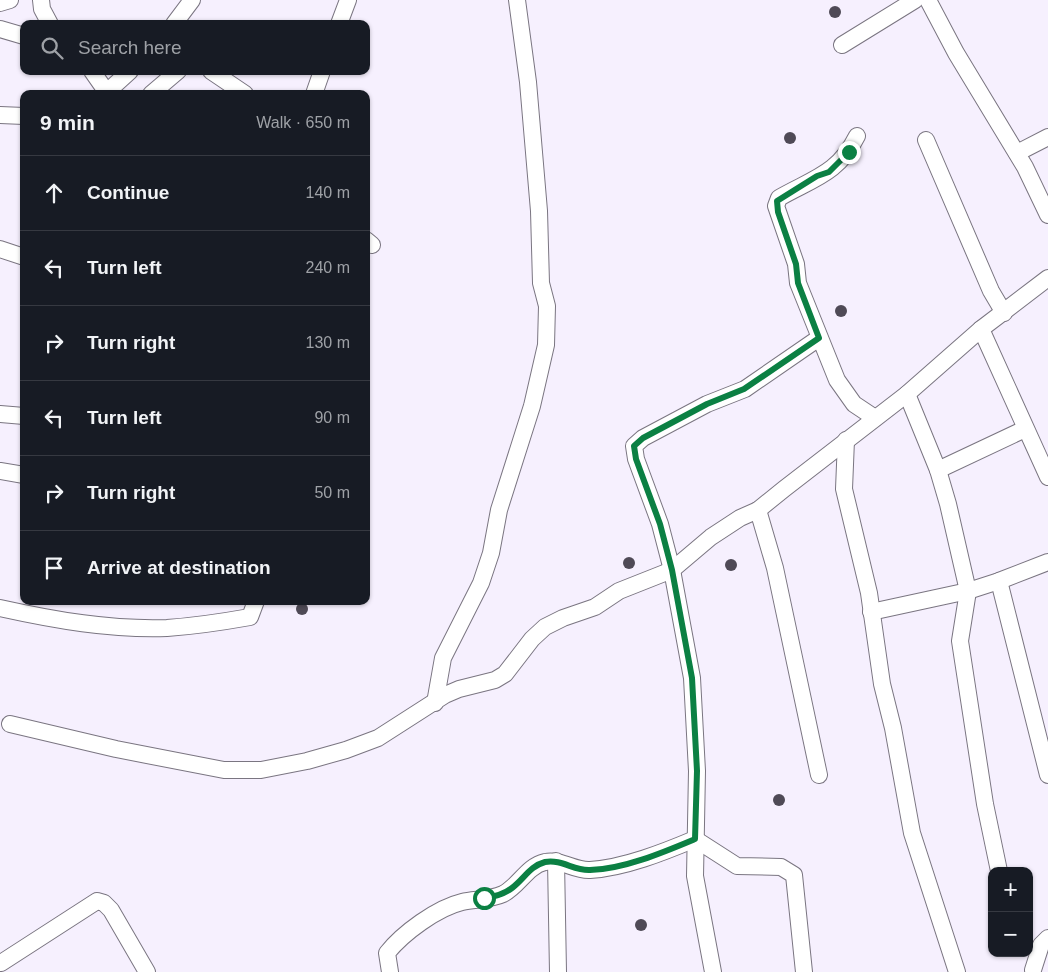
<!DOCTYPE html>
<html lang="en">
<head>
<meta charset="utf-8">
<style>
	:root { --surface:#171b24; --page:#20242c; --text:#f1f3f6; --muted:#9ea1a6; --line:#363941 }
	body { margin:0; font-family:Arial,sans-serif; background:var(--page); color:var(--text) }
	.controls { position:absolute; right:15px; bottom:15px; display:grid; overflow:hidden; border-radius:10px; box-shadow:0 1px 4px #0004 }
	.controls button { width:45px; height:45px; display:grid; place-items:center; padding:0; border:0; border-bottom:1px solid var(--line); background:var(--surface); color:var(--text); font:25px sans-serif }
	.stop { position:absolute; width:15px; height:15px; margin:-11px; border:4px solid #0b8043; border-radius:50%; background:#fff }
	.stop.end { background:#0b8043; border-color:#fff; box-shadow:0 1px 5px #0008 }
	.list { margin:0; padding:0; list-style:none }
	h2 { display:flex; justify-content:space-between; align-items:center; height:65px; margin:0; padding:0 20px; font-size:21px }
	h2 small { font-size:16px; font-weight:400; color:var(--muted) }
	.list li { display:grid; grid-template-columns:32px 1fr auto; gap:15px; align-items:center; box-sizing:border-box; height:75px; padding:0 20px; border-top:1px solid var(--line) }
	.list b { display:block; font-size:19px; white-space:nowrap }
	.list em { font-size:16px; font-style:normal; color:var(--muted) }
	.icon { flex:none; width:28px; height:28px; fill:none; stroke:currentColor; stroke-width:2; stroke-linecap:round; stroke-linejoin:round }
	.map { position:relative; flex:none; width:1048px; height:972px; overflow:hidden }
	.search { position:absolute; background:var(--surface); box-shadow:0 1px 4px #0004; left:20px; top:20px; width:350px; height:55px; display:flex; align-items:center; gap:12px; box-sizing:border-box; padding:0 18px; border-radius:10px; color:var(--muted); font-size:19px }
	.panel { position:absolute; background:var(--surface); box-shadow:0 1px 4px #0004; left:20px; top:90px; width:350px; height:515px; border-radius:10px }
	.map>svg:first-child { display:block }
	.building { fill:#4f4a56 }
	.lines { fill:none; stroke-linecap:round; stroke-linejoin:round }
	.minor-casing { stroke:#7a7581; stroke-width:18 }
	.minor { stroke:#fff; stroke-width:16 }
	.route { stroke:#0b8043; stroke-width:6 }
</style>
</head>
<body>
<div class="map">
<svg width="1048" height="972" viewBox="0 0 1048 972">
	<rect width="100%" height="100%" fill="#f6f0fe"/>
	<g class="building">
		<circle cx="835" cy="12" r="6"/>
		<circle cx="790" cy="138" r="6"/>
		<circle cx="841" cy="311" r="6"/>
		<circle cx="629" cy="563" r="6"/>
		<circle cx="731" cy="565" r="6"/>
		<circle cx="302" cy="609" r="6"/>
		<circle cx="779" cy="800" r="6"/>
		<circle cx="641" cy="925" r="6"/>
	</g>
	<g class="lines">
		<g class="minor-casing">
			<g id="minor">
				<polyline points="41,0 42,9 50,24"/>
				<polyline points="928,0 956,53 1025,167 1048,215"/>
				<polyline points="0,3 10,0"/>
				<polyline points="174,24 192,0"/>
				<polyline points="339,24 348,0"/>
				<polyline points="0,29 24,36"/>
				<polyline points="842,45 915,0"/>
				<polyline points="92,71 108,94"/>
				<polyline points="211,71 245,94"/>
				<polyline points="107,92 130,71"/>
				<polyline points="151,94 178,71"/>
				<polyline points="314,94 322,71"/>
				<polyline points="0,115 24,116"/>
				<path d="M857 136C838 174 814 178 779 198L776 206 796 264 798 283 837 380 854 404 875 418"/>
				<polyline points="926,140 991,291 1004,313"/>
				<polyline points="1017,153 1048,137"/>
				<polyline points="366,240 372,245"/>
				<polyline points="0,249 24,257"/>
				<polyline points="981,329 1048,477"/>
				<polyline points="907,394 938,470 948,504 968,591 960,641 985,804 999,871"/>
				<polyline points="0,414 24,416"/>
				<polyline points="846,440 844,489 869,593 882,684 893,728 912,833 957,972"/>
				<polyline points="938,470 1025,429"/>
				<polyline points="0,471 24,475"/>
				<polyline points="758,510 775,568 819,775"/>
				<polyline points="999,581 1048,775"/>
				<path d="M0 608C54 620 111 630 167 628 195 626 222 622 250 617L256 601"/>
				<polyline points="871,612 968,591 999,581 1048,562"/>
				<polyline points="435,703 443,658 481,583 491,553 499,510 532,406 546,345 547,306 541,283 539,211 528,82 517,0"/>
				<polyline points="10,724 116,749 224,770 261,770 307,761 346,750 378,738 445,695 459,689 495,680 505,674 532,639 545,627 563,618 595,607 619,591 672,570 711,537 740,518 758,510 784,489 907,394 981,329 1048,278"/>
				<polyline points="695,839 737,866 781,867 794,875 804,972"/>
				<polyline points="556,861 558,972"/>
				<polyline points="1,963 97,901 104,903 111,910 147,972"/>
				<polyline points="1033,970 1041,945 1048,938"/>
				<path d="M390 972 387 953C403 933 437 908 462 902 475 899 490 900 503 894 519 886 527 866 545 862 562 859 574 871 590 870 624 868 664 852 695 839"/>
				<polyline points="713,972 695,876 697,771 692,678 672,570 660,524 636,459 634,446 643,438 707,404 745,389 819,338"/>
			</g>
		</g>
		<use href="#minor" class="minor"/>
	</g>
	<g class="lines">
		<path class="route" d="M484 898C494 897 504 894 512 888 524 879 530 866 545 862 562 859 574 871 590 870 624 869 664 852 695 839L697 771 692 678 672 570 660 524 636 459 634 446 643 438 707 404 744 389 819 338 798 283 796 264 778 212 777 201 817 176 829 172 849 152"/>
	</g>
</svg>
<div class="controls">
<button>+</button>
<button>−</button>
</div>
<div class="stop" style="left:484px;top:898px"></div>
<div class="stop end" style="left:849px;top:152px"></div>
<div class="search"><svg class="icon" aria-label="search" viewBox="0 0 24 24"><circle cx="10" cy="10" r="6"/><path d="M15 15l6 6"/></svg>Search here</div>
<section class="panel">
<h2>9 min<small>Walk · 650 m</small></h2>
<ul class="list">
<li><svg class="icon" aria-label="ahead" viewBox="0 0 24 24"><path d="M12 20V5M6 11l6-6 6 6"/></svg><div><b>Continue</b></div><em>140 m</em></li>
<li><svg class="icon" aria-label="left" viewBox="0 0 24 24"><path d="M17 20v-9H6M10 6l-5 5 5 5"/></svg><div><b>Turn left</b></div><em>240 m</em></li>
<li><svg class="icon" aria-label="right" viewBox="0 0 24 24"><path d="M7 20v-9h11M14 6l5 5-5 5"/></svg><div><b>Turn right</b></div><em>130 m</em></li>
<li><svg class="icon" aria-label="left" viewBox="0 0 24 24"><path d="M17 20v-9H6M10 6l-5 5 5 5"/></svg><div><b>Turn left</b></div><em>90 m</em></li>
<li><svg class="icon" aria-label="right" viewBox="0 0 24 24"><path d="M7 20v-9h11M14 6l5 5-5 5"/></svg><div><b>Turn right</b></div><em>50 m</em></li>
<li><svg class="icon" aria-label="arrive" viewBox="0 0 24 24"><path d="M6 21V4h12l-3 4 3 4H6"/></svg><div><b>Arrive at destination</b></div></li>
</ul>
</section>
</div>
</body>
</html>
